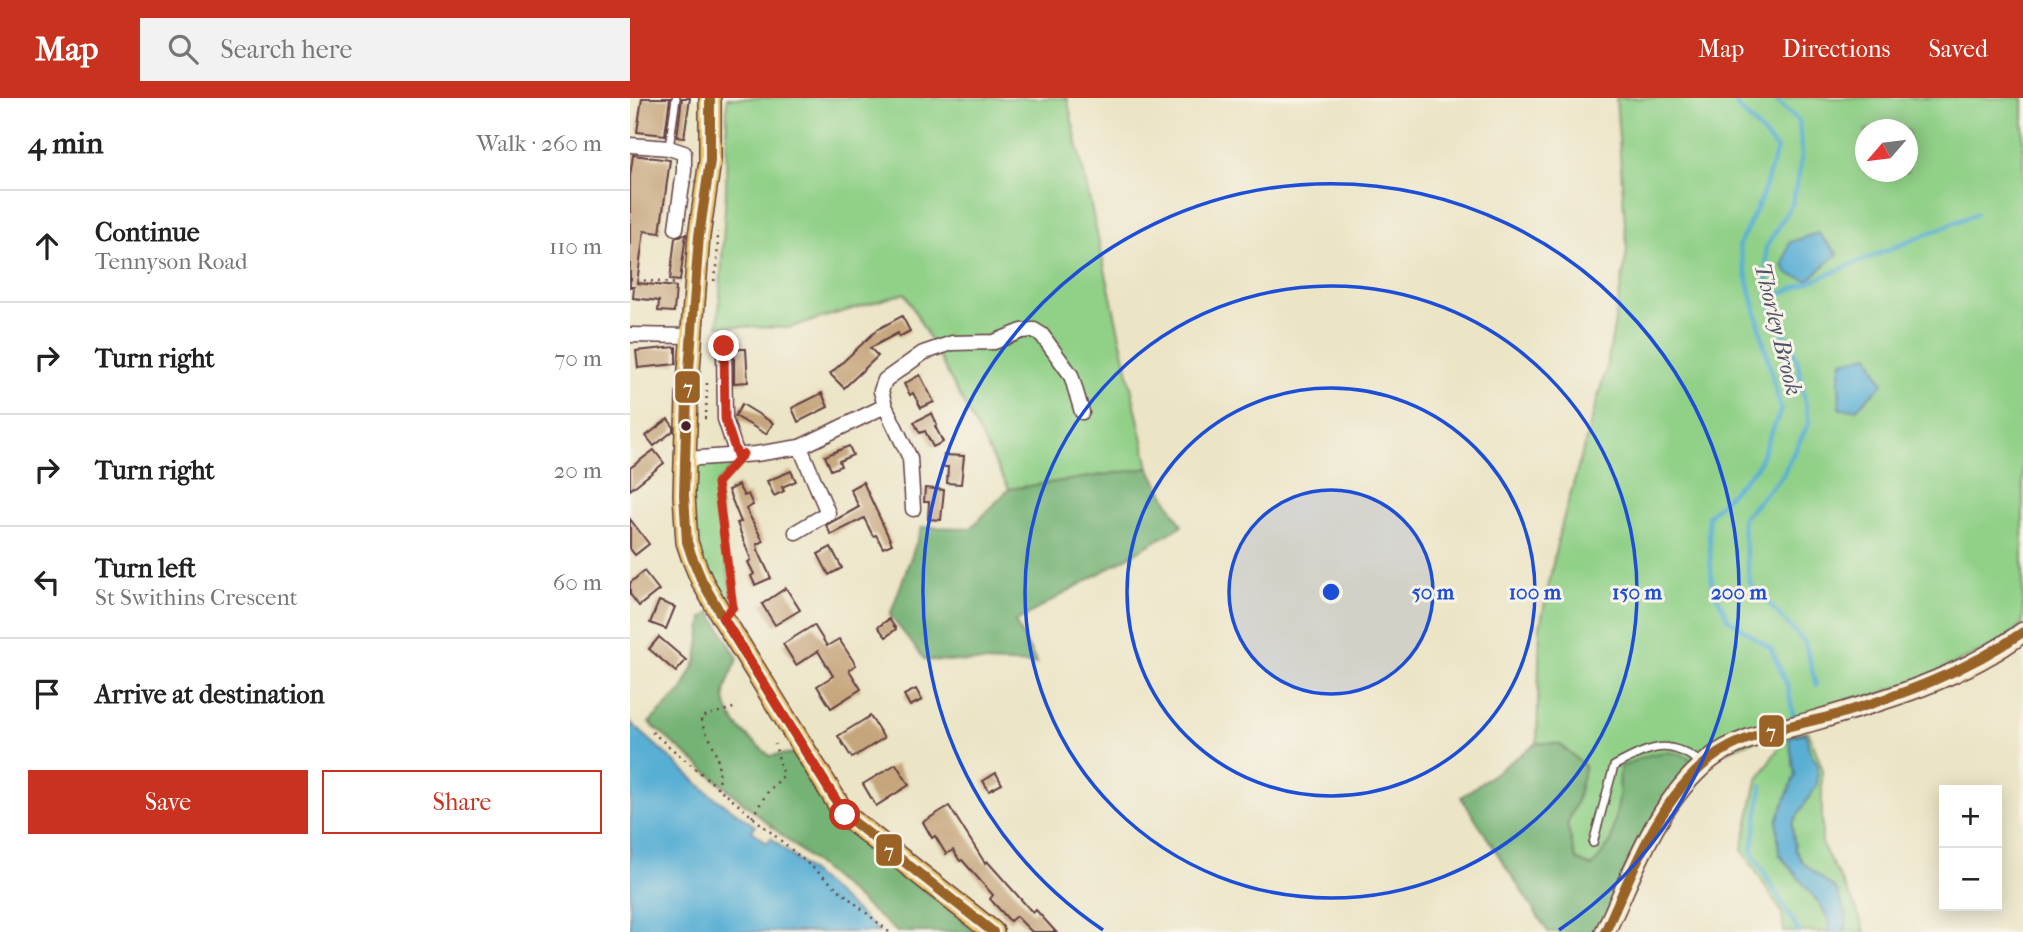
<!DOCTYPE html>
<html lang="en">
<head>
<meta charset="utf-8">
<style>
	:root { --surface:#fff; --page:#f2f2f2; --text:#222; --muted:#767676; --line:#e0e0e0; --accent:#c8321e }
	body { margin:0; font-family:"IM FELL French Canon",serif; background:var(--page); color:var(--text) }
	.controls { position:absolute; right:21px; bottom:21px; display:grid; overflow:hidden; border-radius:0px; box-shadow:0 4px 18px #0003 }
	.controls button { width:63px; height:63px; display:grid; place-items:center; padding:0; border:0; border-bottom:2px solid var(--line); background:var(--surface); color:var(--text); font:35px sans-serif }
	.compass { position:absolute; left:1225px; top:21px; width:63px; height:63px; border-radius:50%; background:var(--surface); box-shadow:0 4px 18px #0003; rotate:242deg }
	.stop { position:absolute; width:21px; height:21px; margin:-16px; border:5px solid #c8321e; border-radius:50%; background:#fff }
	.stop.end { background:#c8321e; border-color:#fff; box-shadow:0 2px 7px #0008 }
	.list { margin:0; padding:0; list-style:none }
	h2 { display:flex; justify-content:space-between; align-items:center; height:91px; margin:0; padding:0 28px; font-size:30px }
	h2 small { font-size:23px; font-weight:400; color:var(--muted) }
	.list li { display:grid; grid-template-columns:46px 1fr auto; gap:21px; align-items:center; box-sizing:border-box; height:112px; padding:0 28px; border-top:2px solid var(--line) }
	.list b { display:block; font-size:26px; white-space:nowrap }
	.list p { margin:0; font-size:23px; white-space:nowrap; color:var(--muted) }
	.list em { font-size:23px; font-style:normal; color:var(--muted) }
	.actions { display:flex; gap:14px; padding:21px 28px }
	.actions a { flex:1; padding:16px 0; border:2px solid var(--accent); border-radius:0px; text-align:center; font-size:24px; color:var(--accent) }
	.actions .main { background:var(--accent); color:#fff }
	.icon { flex:none; width:38px; height:38px; fill:none; stroke:currentColor; stroke-width:2; stroke-linecap:round; stroke-linejoin:round }
	.map { position:relative; flex:none; width:1393px; height:834px; overflow:hidden }
	header { display:flex; align-items:center; gap:42px; box-sizing:border-box; height:98px; padding:0 35px; background:var(--accent); color:#fff }
	header strong { font-size:33px }
	nav { display:flex; gap:38px; margin-inline-start:auto; font-size:24px }
	.search { width:490px; height:63px; background:var(--page); display:flex; align-items:center; gap:18px; box-sizing:border-box; padding:0 24px; border-radius:0px; color:var(--muted); font-size:26px }
	main { display:flex }
	aside { flex:1; background:var(--surface) }
	.map>svg:first-child { display:block }
	.green { fill:#90d087; stroke:#6d7859; stroke-width:2; fill-rule:evenodd }
	.forest { fill:#74b274; stroke:#5f6850; stroke-width:2 }
	.water { fill:#58afd4; stroke:#516780; stroke-width:2 }
	.lines { fill:none; stroke-linecap:round; stroke-linejoin:round }
	.stream { stroke:#58afd4; stroke-width:4.5 }
	.building { fill:#c6a57c }
	.service-casing { stroke:#623d42; stroke-width:10 }
	.minor-casing { stroke:#623d42; stroke-width:17 }
	.secondary-casing { stroke:#623d42; stroke-width:22 }
	.primary-casing { stroke:#623d42; stroke-width:24 }
	.path { stroke:#623d42; stroke-width:2.5; stroke-dasharray:2 5; stroke-linecap:butt }
	.service { stroke:#fff; stroke-width:7 }
	.minor { stroke:#fff; stroke-width:14 }
	.secondary { stroke:#f7e8c3; stroke-width:19 }
	.primary { stroke:#ebc669; stroke-width:21 }
	.bus-1-casing { stroke:#f7f3e8; stroke-width:16 }
	.bus-1 { stroke:#9a6325; stroke-width:10 }
	.route { stroke:#c8321e; stroke-width:9 }
	.ring { fill:none; stroke:#1d4ed8; stroke-width:3.5 }
	.bus-dot { fill:#4a1f2b; stroke:#f7f3e8; stroke-width:2.5 }
	.labels { text-anchor:middle; dominant-baseline:central; stroke-width:6; stroke-linejoin:round; paint-order:stroke }
	.water-label { font-size:23px; font-style:italic; fill:#4f5166; stroke:#f7f3e8 }
	.centre { fill:#1d4ed8; stroke:#f7f3e8; stroke-width:3.5 }
	.ring-label { font-size:21px; text-anchor:middle; font-weight:bold; fill:#1d4ed8; stroke:#f7f3e8; stroke-width:6; stroke-linejoin:round; paint-order:stroke }
	.line-badge { stroke:#f7f3e8; stroke-width:2.5 }
	.badge-label { font-size:19px; text-anchor:middle; font-weight:bold; fill:#fff }
</style>
</head>
<body>
<header>
<strong>Map</strong>
<div class="search"><svg class="icon" aria-label="search" viewBox="0 0 24 24"><circle cx="10" cy="10" r="6"/><path d="M15 15l6 6"/></svg>Search here</div>
<nav><a>Map</a><a>Directions</a><a>Saved</a></nav>
</header>
<main>
<aside>
<h2>4 min<small>Walk · 260 m</small></h2>
<ul class="list">
<li><svg class="icon" aria-label="ahead" viewBox="0 0 24 24"><path d="M12 20V5M6 11l6-6 6 6"/></svg><div><b>Continue</b><p>Tennyson Road</p></div><em>110 m</em></li>
<li><svg class="icon" aria-label="right" viewBox="0 0 24 24"><path d="M7 20v-9h11M14 6l5 5-5 5"/></svg><div><b>Turn right</b></div><em>70 m</em></li>
<li><svg class="icon" aria-label="right" viewBox="0 0 24 24"><path d="M7 20v-9h11M14 6l5 5-5 5"/></svg><div><b>Turn right</b></div><em>20 m</em></li>
<li><svg class="icon" aria-label="left" viewBox="0 0 24 24"><path d="M17 20v-9H6M10 6l-5 5 5 5"/></svg><div><b>Turn left</b><p>St Swithins Crescent</p></div><em>60 m</em></li>
<li><svg class="icon" aria-label="arrive" viewBox="0 0 24 24"><path d="M6 21V4h12l-3 4 3 4H6"/></svg><div><b>Arrive at destination</b></div></li>
</ul>
<div class="actions"><a class="main">Save</a><a>Share</a></div>
</aside>
<div class="map">
<svg width="1393" height="834" viewBox="0 0 1393 834">
	<rect width="100%" height="100%" fill="#f7f3e8"/>
	<filter id="ink" filterUnits="userSpaceOnUse"><feTurbulence type="fractalNoise" baseFrequency=".0143" numOctaves="2"/><feDisplacementMap in="SourceGraphic" scale="14" xChannelSelector="R" yChannelSelector="G"/><feConvolveMatrix kernelMatrix="1 2 1 2 8 2 1 2 1" color-interpolation-filters="sRGB"/></filter>
	<filter id="wash" filterUnits="userSpaceOnUse"><feTurbulence type="fractalNoise" baseFrequency=".00686" numOctaves="4" result="noise"/><feDisplacementMap in="SourceGraphic" scale="28" xChannelSelector="R" yChannelSelector="G"/><feGaussianBlur stdDeviation="1.57" result="paint"/><feColorMatrix in="noise" values="0 0 0 0 0 0 0 0 0 0 0 0 0 0 0 0 0 1.4 0 .05"/><feComposite in="paint" operator="in"/></filter>
	<g filter="url(#wash)">
		<rect width="100%" height="100%" fill="#ebe4c5"/>
		<g class="green">
			<polygon points="97,0 437,0 519,370 379,391 275,195 158,230 88,228 96,95"/>
			<path d="M986 0H1393V526L1369 546 1290 581 1066 664 990 670 989 701 981 744 962 769 946 761 937 727 947 702 955 668 929 646 907 645 910 529 929 436 977 268 997 153ZM1236 32H1278V74H1236Z"/>
			<polygon points="113,357 87,385 103,509 93,520 55,421 56,361"/>
			<polygon points="1178,633 1192,669 1192,747 1226,810 1235,834 1215,834 1217,818 1206,792 1173,765 1165,751 1162,726 1188,667 1179,652 1159,640 1165,677 1147,723 1149,756 1190,806 1200,825 1198,834 1154,834 1152,815 1112,751 1127,683 1157,637"/>
		</g>
		<g class="forest">
			<polygon points="519,370 552,428 385,524 407,566 295,562 260,517 292,429 341,430 379,391"/>
			<path d="M81 514 108 561C103 572 95 585 95 597 95 624 122 642 140 658L164 655 203 717 347 834H267L19 625 52 592 67 562 73 520Z"/>
			<path d="M907 645 929 646 955 668 947 702 937 727 946 761 962 769 981 744 989 701 990 670C1016 656 1040 646 1066 664L969 834H918L831 699Z"/>
		</g>
		<g class="water">
			<polygon points="1188,135 1208,156 1178,182 1158,176 1153,167 1160,144"/>
			<polygon points="1239,257 1253,286 1226,311 1210,311 1209,282 1212,263"/>
			<polygon points="0,624 81,697 125,728 122,733 137,745 141,740 250,834 0,834"/>
			<polygon points="1176,635 1179,652 1188,667 1187,687 1162,726 1165,751 1173,765 1206,792 1217,819 1215,834 1198,834 1200,825 1190,806 1149,756 1147,723 1165,677 1159,639"/>
		</g>
		<g class="lines">
			<g class="stream">
				<polyline points="1105,0 1107,8 1147,51 1131,101 1109,148 1151,312 1127,369 1078,418 1082,488 1098,521 1141,551 1158,589 1164,623"/>
				<polyline points="1144,0 1169,23 1172,59 1163,104 1136,150 1138,201 1167,261 1179,325 1152,378 1112,421 1120,485 1175,545 1186,587"/>
				<polyline points="1138,201 1346,116"/>
				<polyline points="1132,688 1122,754 1169,834"/>
			</g>
		</g>
		<g id="blocks">
			<g class="building">
				<polygon points="12,0 40,0 35,37 7,34"/>
				<polygon points="52,0 60,0 54,40 47,39"/>
				<polygon points="3,57 40,62 30,135 14,133 7,185 46,189 44,214 28,213 29,203 3,200 4,189 0,189 0,78"/>
				<polygon points="54,136 56,136 50,183 40,182 45,140"/>
				<polygon points="272,218 280,233 269,239 268,235 240,250 248,258 214,290 200,276 248,231"/>
				<polygon points="46,249 46,266 8,270 6,253"/>
				<polygon points="104,251 116,251 118,284 104,285"/>
				<polygon points="290,277 304,304 291,310 283,295 280,297 274,286"/>
				<polygon points="192,295 198,309 168,324 162,310"/>
				<polygon points="112,306 143,325 136,336 105,318"/>
				<polygon points="302,315 307,327 305,328 313,344 303,349 295,333 290,335 284,324"/>
				<polygon points="38,321 43,328 43,333 24,348 16,338"/>
				<polygon points="219,348 223,357 209,363 211,368 201,372 195,358"/>
				<polygon points="24,352 34,365 0,392 0,370"/>
				<polygon points="314,357 334,358 331,386 317,385 318,369 313,369"/>
				<polygon points="161,373 166,383 152,389 154,393 144,398 137,383"/>
				<polygon points="233,384 262,446 253,450 246,437 243,438 234,420 201,437 196,427 229,409 220,391"/>
				<polygon points="108,387 114,398 118,396 123,407 116,411 133,443 127,446 128,452 141,480 125,487 121,478 124,476 118,464 121,462 107,425 111,424 98,392"/>
				<polygon points="295,390 314,392 311,422 298,421 299,404 294,404"/>
				<polygon points="0,421 19,446 5,457 0,451"/>
				<polygon points="201,449 212,470 199,477 188,456"/>
				<polygon points="14,473 29,492 9,508 0,496 0,485"/>
				<polygon points="156,490 170,512 145,527 132,506"/>
				<polygon points="29,503 45,509 36,531 20,525"/>
				<polygon points="259,521 266,531 256,539 248,529"/>
				<polygon points="184,527 197,548 209,541 226,567 219,572 231,591 201,610 187,588 203,578 188,553 166,567 153,546"/>
				<polygon points="29,539 56,562 46,574 19,551"/>
				<polygon points="286,591 292,602 280,608 274,597"/>
				<polygon points="240,618 254,640 222,660 208,638"/>
				<polygon points="266,666 279,687 246,708 233,686"/>
				<polygon points="366,675 372,686 359,693 353,683"/>
				<polygon points="319,708 355,765 357,763 403,815 406,812 426,834 402,834 386,818 380,823 360,801 363,797 332,762 330,763 323,752 316,756 305,738 302,740 293,724"/>
			</g>
		</g>
	</g>
	<g filter="url(#ink)">
		<use href="#blocks" fill-opacity="0" stroke="#623d42" stroke-width="2"/>
		<g class="lines">
			<g class="service-casing">
				<g id="service">
					<polyline points="39,50 46,0"/>
					<path d="M963 745 984 668C1022 648 1038 639 1074 667"/>
				</g>
			</g>
			<g class="minor-casing">
				<g id="minor">
					<polyline points="0,47 39,50 54,55 54,73 46,130"/>
					<polyline points="0,237 60,238"/>
					<polyline points="94,248 95,321 107,357"/>
					<polyline points="170,349 255,308"/>
					<polyline points="56,361 126,356 170,349 198,415 166,434"/>
					<polyline points="283,411 280,360 255,308 251,293 255,282 293,255 322,245 364,244 392,233 404,232 412,237 441,277 452,314"/>
				</g>
			</g>
			<g class="secondary-casing">
				<path id="secondary" d="M975 834C1004 774 1025 706 1079 662 1108 639 1148 633 1183 623 1253 603 1335 579 1393 534"/>
			</g>
			<g class="primary-casing">
				<polyline id="primary" points="80,0 80,63 69,138 57,299 54,397 57,444 62,459 72,483 93,520 215,717 363,834"/>
			</g>
			<g class="path">
				<polyline points="0,181 49,186"/>
				<polyline points="84,183 87,169 88,134"/>
				<polyline points="74,320 76,320 77,284"/>
				<polyline points="98,371 87,385 102,500"/>
				<polyline points="22,634 259,834"/>
				<path d="M87 690C91 673 88 658 81 643 77 635 72 630 71 621L75 618 107 609"/>
				<polyline points="122,719 137,695 153,678 145,646"/>
			</g>
			<use href="#service" class="service"/>
			<use href="#minor" class="minor"/>
			<use href="#secondary" class="secondary"/>
			<use href="#primary" class="primary"/>
			<g class="bus-1-casing">
				<g id="bus-1">
					<polyline points="80,0 80,63 69,138 57,299 54,397 57,444 62,459 72,483 93,520 215,717 363,834"/>
					<path d="M975 834C1003 774 1026 705 1079 662 1114 634 1166 628 1209 616 1274 596 1337 573 1393 534"/>
				</g>
			</g>
			<use href="#bus-1" class="bus-1"/>
		</g>
	</g>
	<g class="lines" filter="url(#ink)">
		<polyline class="route" points="94,248 95,321 107,357 113,356 87,385 103,509 93,520 215,717"/>
	</g>
	<circle cx="701" cy="494" r="102" fill="#1d4ed8" fill-opacity=".12"/>
	<g class="ring">
		<circle cx="701" cy="494" r="102"/>
		<circle cx="701" cy="494" r="204"/>
		<circle cx="701" cy="494" r="306"/>
		<path d="M473 832A408 408 0 1 1 929 832"/>
	</g>
	<circle class="bus-dot" cx="56" cy="328" r="6"/>
	<g class="labels">
		<g class="water-label">
			<text transform="translate(1148 231) rotate(76)">Thorley Brook</text>
		</g>
	</g>
	<circle cx="701" cy="494" r="10" class="centre"/>
	<g class="ring-label">
		<text x="803" y="501">50 m</text>
		<text x="905" y="501">100 m</text>
		<text x="1007" y="501">150 m</text>
		<text x="1109" y="501">200 m</text>
	</g>
	<g class="line-badge">
		<rect x="44" y="272" width="27" height="34" rx="7" fill="#9a6325"/>
		<rect x="1128" y="616" width="27" height="34" rx="7" fill="#9a6325"/>
		<rect x="245" y="735" width="28" height="34" rx="7" fill="#9a6325"/>
	</g>
	<g class="badge-label">
		<text x="58" y="296">7</text>
		<text x="1141" y="640">7</text>
		<text x="259" y="759">7</text>
	</g>
</svg>
<div class="controls">
<button>+</button>
<button>−</button>
</div>
<svg class="compass" viewBox="-18 -18 36 36"><path d="M0-13l5 13h-10z" fill="#e53935"/><path d="M0 13l5-13h-10z" fill="#767676"/></svg>
<div class="stop" style="left:215px;top:717px"></div>
<div class="stop end" style="left:94px;top:248px"></div>
</div>
</main>
</body>
</html>
